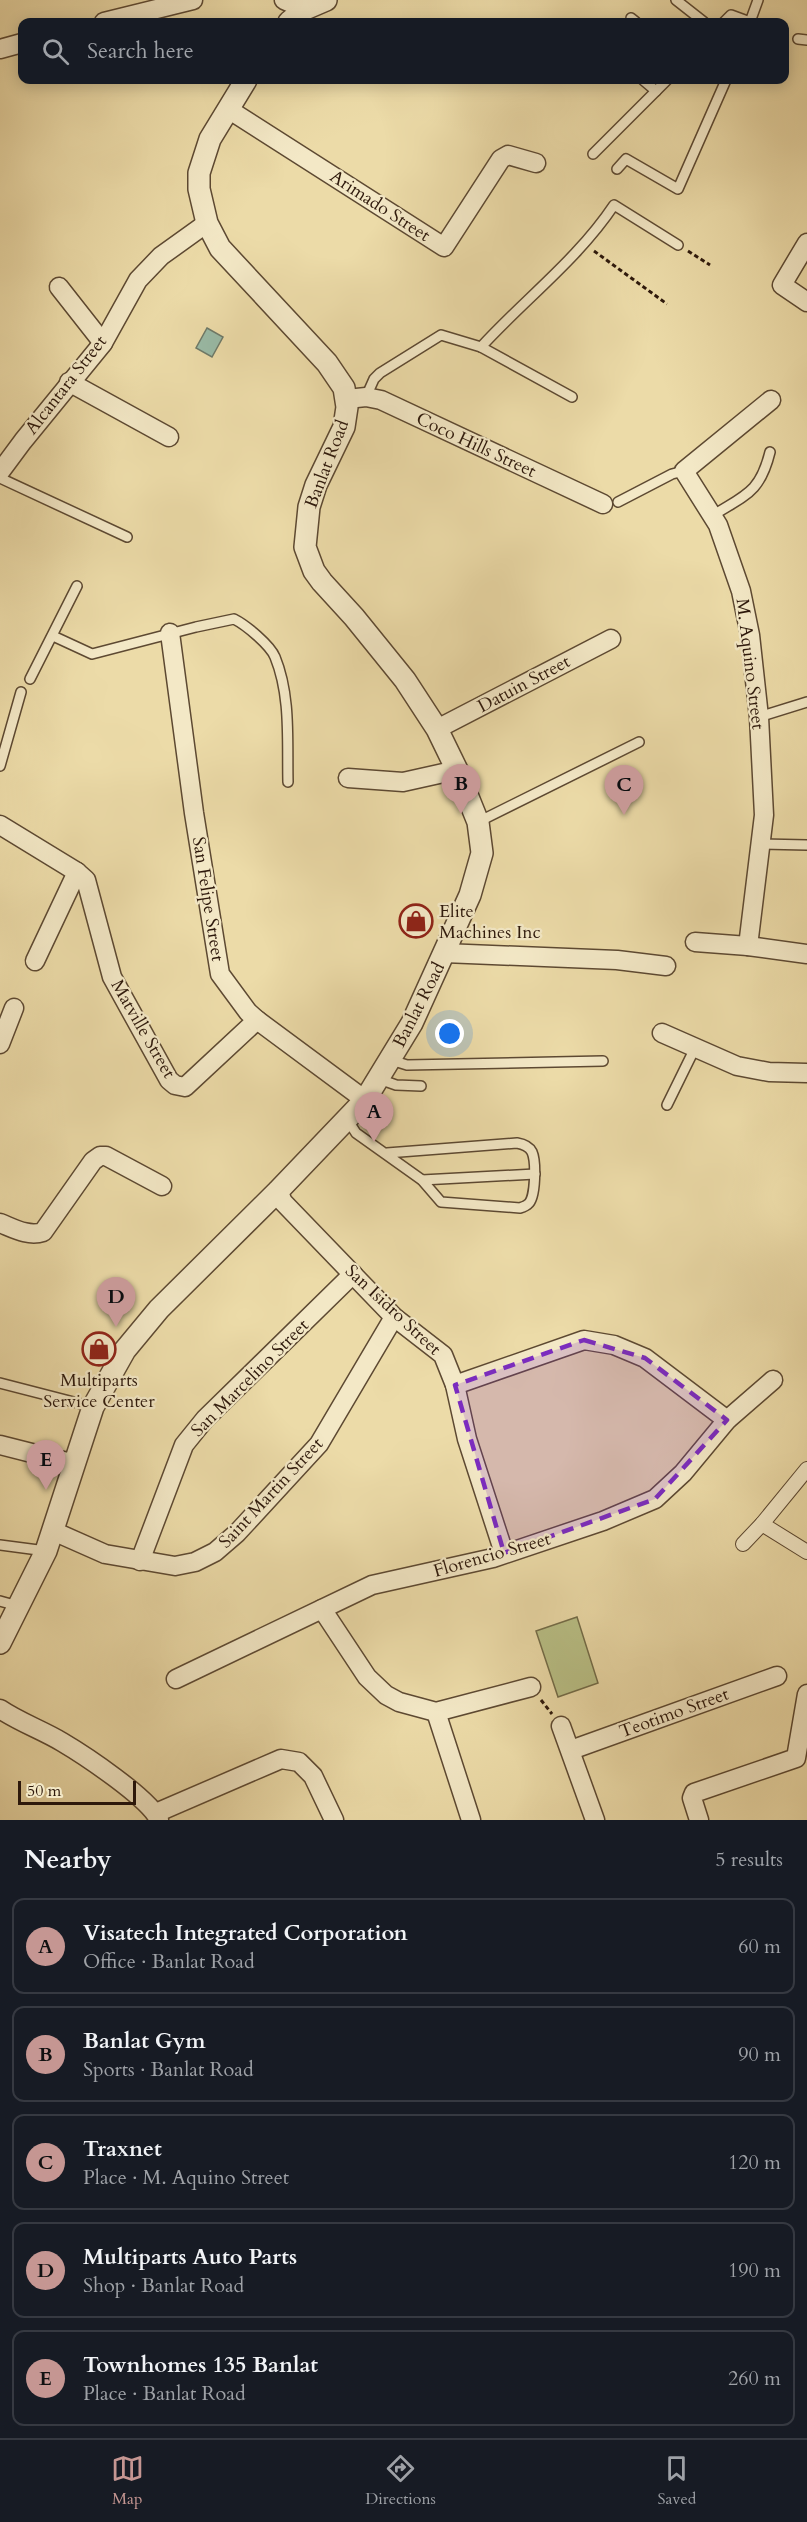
<!DOCTYPE html>
<html lang="en">
<head>
<meta charset="utf-8">
<style>
	:root { --surface:#171b24; --page:#242831; --text:#f1f3f6; --muted:#9ea1a6; --line:#363941; --accent:#c59692 }
	body { margin:0; font-family:Cardo,serif; background:var(--page); color:var(--text) }
	.scale { position:absolute; left:18px; bottom:15px; width:118px; box-sizing:border-box; padding-left:6px; border:3px solid #2d180b; border-top:0; font-size:16px; line-height:21px; white-space:nowrap; color:#2d180b; -webkit-text-stroke:4px #f3e8c6; paint-order:stroke }
	.you { position:absolute; left:450px; top:1034px; width:21px; height:21px; margin:-15px; border:4px solid #fff; border-radius:50%; background:#1a73e8; box-shadow:0 0 0 9px #1a73e833 }
	.badge { display:grid; place-items:center; width:39px; height:39px; border-radius:50%; background:var(--accent); color:#111; font-size:20px; font-weight:700 }
	.pin { position:absolute; translate:-50% -50px; filter:drop-shadow(0 2px 3px #0008) }
	.pin::after { content:''; position:absolute; top:32px; width:21px; height:18px; background:inherit; clip-path:polygon(0 0,100% 0,50% 100%) }
	.list { margin:0; padding:0; list-style:none }
	h2 { display:flex; justify-content:space-between; align-items:center; height:78px; margin:0; padding:0 24px; font-size:26px }
	h2 small { font-size:20px; font-weight:400; color:var(--muted) }
	.list li { display:grid; grid-template-columns:39px 1fr auto; gap:18px; align-items:center; box-sizing:border-box; height:96px; margin:0 12px 12px; padding:0 12px; border:2px solid var(--line); border-radius:12px }
	.list b { display:block; font-size:22px; white-space:nowrap }
	.list p { margin:0; font-size:20px; white-space:nowrap; color:var(--muted) }
	.list em { font-size:20px; font-style:normal; color:var(--muted) }
	.icon { flex:none; width:33px; height:33px; fill:none; stroke:currentColor; stroke-width:2; stroke-linecap:round; stroke-linejoin:round }
	.map { position:relative; flex:none; width:807px; height:1820px; overflow:hidden }
	.search { position:absolute; background:var(--surface); box-shadow:0 3px 15px #0003; left:18px; right:18px; top:18px; height:66px; display:flex; align-items:center; gap:15px; box-sizing:border-box; padding:0 21px; border-radius:12px; color:var(--muted); font-size:22px }
	.sheet { height:618px; background:var(--surface) }
	nav { display:flex; justify-content:space-around; align-items:center; box-sizing:border-box; height:84px; border-top:2px solid var(--line); background:var(--surface); font-size:16px; color:var(--muted) }
	nav a { display:grid; justify-items:center; gap:3px }
	nav .on { color:var(--accent) }
	.map>svg:first-child { display:block }
	.green { fill:#b9c086; stroke:#736c48; stroke-width:1.5 }
	.water { fill:#99bba7; stroke:#6e7a69; stroke-width:1.5 }
	.lines { fill:none; stroke-linecap:round; stroke-linejoin:round }
	.service-casing { stroke:#5d4932; stroke-width:12 }
	.pedestrian-casing { stroke:#5d4932; stroke-width:16 }
	.minor-casing { stroke:#5d4932; stroke-width:21 }
	.tertiary-casing { stroke:#5d4932; stroke-width:24 }
	.path { stroke:#2d180b; stroke-width:3; stroke-dasharray:4.5 3; stroke-linecap:butt }
	.service { stroke:#f3e8c6; stroke-width:9 }
	.pedestrian { stroke:#f3e8c6; stroke-width:14 }
	.minor { stroke:#f3e8c6; stroke-width:18 }
	.tertiary { stroke:#f3e8c6; stroke-width:21 }
	.marked { fill:#7b2cbf; fill-opacity:0.2; stroke:#7b2cbf; stroke-width:4.5; stroke-dasharray:12 8; stroke-linejoin:round }
	.labels { text-anchor:middle; dominant-baseline:central; stroke-width:4.5; stroke-linejoin:round; paint-order:stroke }
	.street-label { font-size:18px; fill:#2d180b; stroke:#f3e8c6 }
	.poi-label { font-size:18px; fill:#2d180b; stroke:#f3e8c6; text-anchor:start }
</style>
</head>
<body>
<div class="map">
<svg width="807" height="1820" viewBox="0 0 807 1820">
	<rect width="100%" height="100%" fill="#ecdba8"/>
	<filter id="stains"><feTurbulence type="fractalNoise" baseFrequency=".00333" numOctaves="4"/><feColorMatrix values="0 0 0 0 .2 0 0 0 0 .09 0 0 0 0 .02 0 0 0 .5 -.17"/></filter>
	<radialGradient id="worn" r=".72"><stop offset=".6" stop-color="#630" stop-opacity="0"/><stop offset="1" stop-color="#630" stop-opacity=".3"/></radialGradient>
	<polygon class="green" points="577,1617 598,1683 558,1697 536,1631"/>
	<polygon class="water" points="207,328 223,337 212,357 196,348"/>
	<g class="lines">
		<g class="service-casing">
			<g id="service">
				<polyline points="676,0 704,22"/>
				<polyline points="631,18 636,22"/>
				<polyline points="724,22 731,15 750,22"/>
				<polyline points="750,22 758,0"/>
				<polyline points="798,39 807,40"/>
				<polyline points="643,80 656,91"/>
				<polyline points="593,154 667,80"/>
				<polyline points="617,169 626,159 678,189 726,80"/>
				<path d="M481 347C525 299 578 259 614 205L678 245"/>
				<polyline points="366,397 374,379 380,373 441,335 481,347 572,397"/>
				<polyline points="0,478 127,537"/>
				<polyline points="618,502 672,474 684,471"/>
				<path d="M712 516C745 495 760 493 770 452"/>
				<path d="M53 636 92 654 196 627 234 619C246 625 270 645 275 657 291 696 287 741 288 782"/>
				<polyline points="30,679 77,586"/>
				<polyline points="759,717 807,702"/>
				<polyline points="0,766 21,692"/>
				<polyline points="478,822 639,742"/>
				<polyline points="760,844 807,845"/>
				<polyline points="391,1060 407,1065 603,1061"/>
				<polyline points="379,1079 396,1085 421,1086"/>
				<polyline points="667,1105 695,1048"/>
				<path d="M347 1119 356 1133 422 1180 441 1202 520 1208C523 1207 526 1206 528 1204 536 1198 536 1161 532 1152 529 1146 523 1144 517 1143L387 1153"/>
				<polyline points="422,1180 535,1174"/>
				<polyline points="0,1383 93,1407"/>
				<polyline points="0,1545 46,1551"/>
				<polyline points="0,1601 18,1606"/>
			</g>
		</g>
		<g class="pedestrian-casing">
			<g id="pedestrian">
				<polyline points="762,1524 807,1552"/>
				<polyline points="743,1544 762,1524 807,1469"/>
			</g>
		</g>
		<g class="minor-casing">
			<g id="minor">
				<polyline points="284,0 305,9"/>
				<polyline points="104,22 193,0"/>
				<polyline points="0,49 22,43"/>
				<polyline points="228,109 444,247 501,159 508,155 536,163"/>
				<polyline points="807,243 782,285 807,302"/>
				<polyline points="59,287 103,343"/>
				<polyline points="69,382 169,437"/>
				<polyline points="347,399 366,397 381,400 603,504"/>
				<polyline points="0,472 23,441 103,343 138,280 161,256 207,223"/>
				<polyline points="170,633 194,813 220,974 248,1012 257,1020 365,1100"/>
				<polyline points="437,729 611,639"/>
				<polyline points="348,778 403,782 457,770"/>
				<polyline points="0,825 77,872 86,880 112,977 169,1080 175,1085 185,1087 257,1020"/>
				<polyline points="695,942 748,946 807,954"/>
				<polyline points="748,946 764,815 759,717 750,635 741,591 718,525 684,471 771,400"/>
				<polyline points="444,953 617,960 666,966"/>
				<polyline points="35,961 77,872"/>
				<polyline points="662,1033 737,1066 769,1072 807,1073"/>
				<polyline points="0,1044 14,1008"/>
				<polyline points="278,1191 283,1202 394,1317 443,1355 455,1385 467,1439 504,1553"/>
				<path d="M0 1223C13 1228 28 1237 43 1232L93 1161 100 1156H106L162 1186"/>
				<polyline points="455,1385 584,1340 614,1345 645,1358 727,1420"/>
				<polyline points="0,1445 75,1464"/>
				<polyline points="53,1531 105,1554 175,1566 195,1562 215,1552 237,1533 319,1444 394,1317"/>
				<polyline points="140,1561 184,1445 205,1419 353,1274"/>
				<polyline points="322,1609 367,1677 386,1695 399,1702 436,1712 531,1687"/>
				<polyline points="176,1679 372,1585 493,1558 603,1521 655,1499 683,1473 727,1420 773,1380"/>
				<path d="M0 1709C19 1722 42 1730 62 1742 84 1755 149 1798 159 1820"/>
				<polyline points="436,1712 471,1820"/>
				<polyline points="561,1726 595,1820"/>
				<polyline points="571,1750 777,1676"/>
				<polyline points="156,1813 281,1759 299,1762 313,1776 334,1820"/>
				<polyline points="699,1820 692,1798 694,1793 796,1758 807,1694"/>
			</g>
		</g>
		<g class="tertiary-casing">
			<g id="tertiary">
				<polyline points="289,22 305,9 326,0"/>
				<polyline points="0,1643 46,1551 93,1407 125,1350 159,1309 278,1191 365,1100 412,1023 470,895 482,853 478,822 457,770 437,729 405,680 354,617 322,582 314,571 305,547 309,507 316,485 344,427 347,407 344,388 327,363 220,248 207,223 199,189 199,173 210,139 246,80"/>
			</g>
		</g>
		<g class="path">
			<polyline points="594,251 667,304"/>
			<polyline points="688,251 710,265"/>
			<polyline points="541,1700 552,1714"/>
		</g>
		<use href="#service" class="service"/>
		<use href="#pedestrian" class="pedestrian"/>
		<use href="#minor" class="minor"/>
		<use href="#tertiary" class="tertiary"/>
	</g>
	<path class="marked" d="M584 1340 645 1358 727 1420 655 1499 504 1553 455 1385Z"/>
	<defs>
		<g id="shop-ring" transform="scale(1.725)"><circle r="9.5" fill="#f3e8c6" stroke="#8f2418" stroke-width="1.5"/><path d="M-5-2.5h2.3a2.7 3.5 0 0 1 5.4 0H5L5.5 6h-11ZM-1.5-2.5h3a1.5 2.3 0 0 0-3 0Z" fill="#8f2418"/></g>
	</defs>
	<g fill-rule="evenodd">
		<use href="#shop-ring" x="416" y="921"/>
		<use href="#shop-ring" x="99" y="1349"/>
	</g>
	<g class="labels">
		<g class="street-label">
			<text transform="translate(380 206) rotate(33)">Arimado Street</text>
			<text transform="translate(66 385) rotate(-52)">Alcantara Street</text>
			<text transform="translate(476 445) rotate(25)">Coco Hills Street</text>
			<text transform="translate(327 464) rotate(-69)">Banlat Road</text>
			<text transform="translate(750 664) rotate(83)">M. Aquino Street</text>
			<text transform="translate(524 684) rotate(-28)">Datuin Street</text>
			<text transform="translate(208 899) rotate(81)">San Felipe Street</text>
			<text transform="translate(419 1005) rotate(-63)">Banlat Road</text>
			<text transform="translate(143 1029) rotate(60)">Matville Street</text>
			<text transform="translate(393 1310) rotate(43)">San Isidro Street</text>
			<text transform="translate(250 1378) rotate(-45)">San Marcelino Street</text>
			<text transform="translate(271 1493) rotate(-47)">Saint Martin Street</text>
			<text transform="translate(492 1555) rotate(-16)">Florencio Street</text>
			<text transform="translate(674 1713) rotate(-20)">Teotimo Street</text>
		</g>
		<g class="poi-label">
			<text x="439" y="911">Elite<tspan x="439" dy="21">Machines Inc</tspan></text>
			<text x="99" y="1380" text-anchor="middle">Multiparts<tspan x="99" dy="21">Service Center</tspan></text>
		</g>
	</g>
	<rect width="100%" height="100%" filter="url(#stains)"/>
	<rect width="100%" height="100%" fill="url(#worn)"/>
</svg>
<div class="scale">50 m</div>
<div class="you"></div>
<div class="pin badge" style="left:374px;top:1142px">A</div>
<div class="pin badge" style="left:461px;top:814px">B</div>
<div class="pin badge" style="left:624px;top:815px">C</div>
<div class="pin badge" style="left:116px;top:1327px">D</div>
<div class="pin badge" style="left:46px;top:1490px">E</div>
<div class="search"><svg class="icon" aria-label="search" viewBox="0 0 24 24"><circle cx="10" cy="10" r="6"/><path d="M15 15l6 6"/></svg>Search here</div>
</div>
<section class="sheet">
<h2>Nearby<small>5 results</small></h2>
<ul class="list">
<li><span class="badge">A</span><div><b>Visatech Integrated Corporation</b><p>Office · Banlat Road</p></div><em>60 m</em></li>
<li><span class="badge">B</span><div><b>Banlat Gym</b><p>Sports · Banlat Road</p></div><em>90 m</em></li>
<li><span class="badge">C</span><div><b>Traxnet</b><p>Place · M. Aquino Street</p></div><em>120 m</em></li>
<li><span class="badge">D</span><div><b>Multiparts Auto Parts</b><p>Shop · Banlat Road</p></div><em>190 m</em></li>
<li><span class="badge">E</span><div><b>Townhomes 135 Banlat</b><p>Place · Banlat Road</p></div><em>260 m</em></li>
</ul>
</section>
<nav>
<a class="on"><svg class="icon" aria-label="map" viewBox="0 0 24 24"><path d="M3 6l6-2 6 2 6-2v14l-6 2-6-2-6 2zM9 4v14M15 6v14"/></svg>Map</a>
<a><svg class="icon" aria-label="directions" viewBox="0 0 24 24"><path d="M12 3l9 9-9 9-9-9zM9 14v-3h6M13 9l2 2-2 2"/></svg>Directions</a>
<a><svg class="icon" aria-label="saved" viewBox="0 0 24 24"><path d="M7 4h10v16l-5-4-5 4z"/></svg>Saved</a>
</nav>
</body>
</html>
